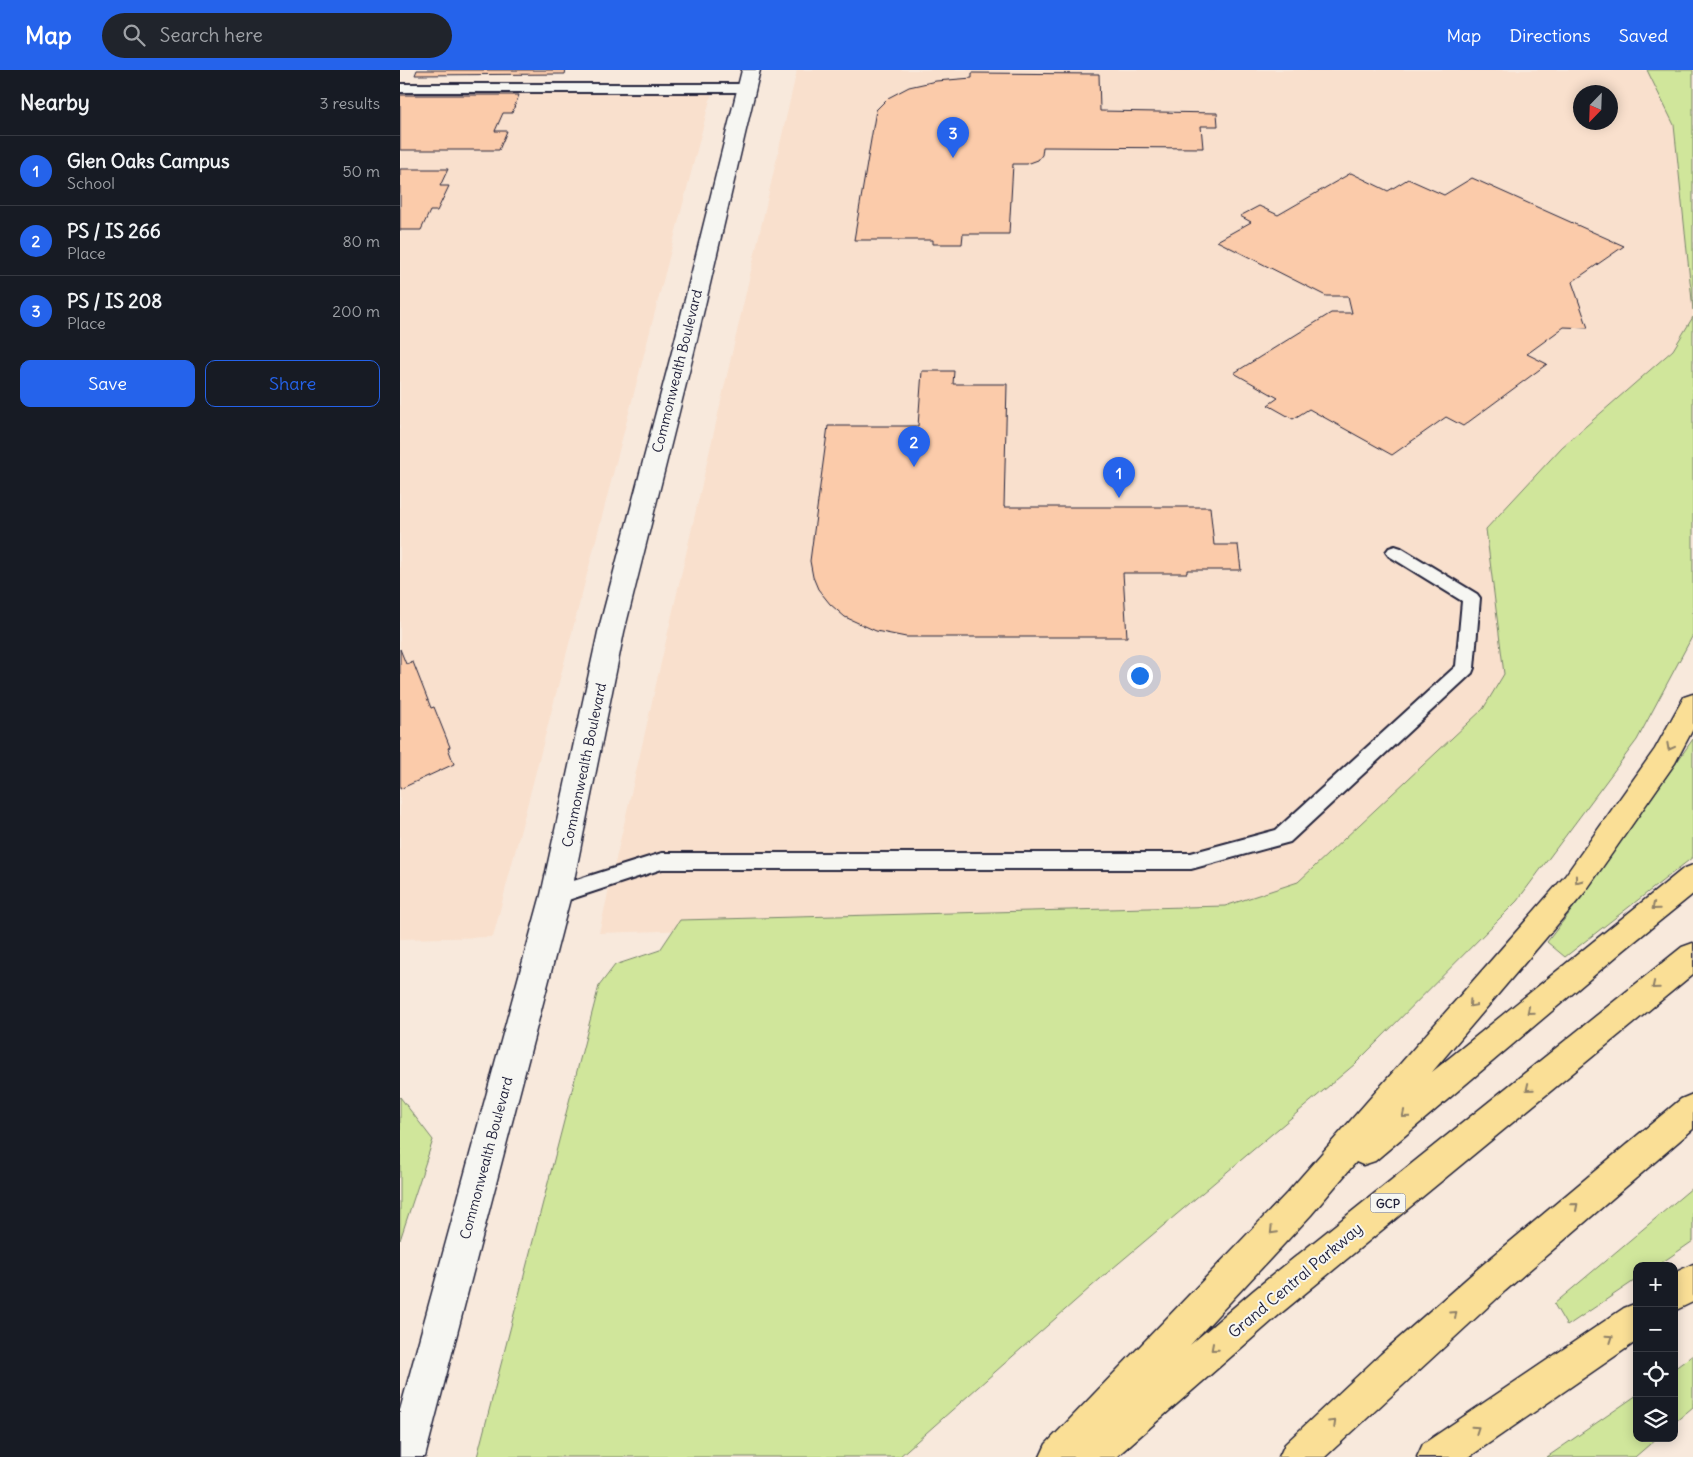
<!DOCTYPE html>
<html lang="en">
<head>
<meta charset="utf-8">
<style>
	:root { --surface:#171b24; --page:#20242c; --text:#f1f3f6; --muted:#9ea1a6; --line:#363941; --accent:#2563eb }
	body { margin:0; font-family:Delius,sans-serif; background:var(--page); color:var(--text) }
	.controls { position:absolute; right:15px; bottom:15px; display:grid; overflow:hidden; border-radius:10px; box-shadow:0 2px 12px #0003 }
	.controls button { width:45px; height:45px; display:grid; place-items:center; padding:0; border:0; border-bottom:1px solid var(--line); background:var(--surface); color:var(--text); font:25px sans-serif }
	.compass { position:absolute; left:1173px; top:15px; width:45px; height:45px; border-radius:50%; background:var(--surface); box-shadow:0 2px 12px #0003; rotate:203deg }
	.you { position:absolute; left:739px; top:605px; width:18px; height:18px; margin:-12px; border:4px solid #fff; border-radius:50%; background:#1a73e8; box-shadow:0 0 0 8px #1a73e833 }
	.badge { display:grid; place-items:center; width:32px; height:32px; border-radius:50%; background:var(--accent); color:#fff; font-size:16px; font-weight:700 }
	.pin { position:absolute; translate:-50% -41px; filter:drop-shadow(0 1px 2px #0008) }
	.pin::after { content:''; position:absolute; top:26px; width:18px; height:15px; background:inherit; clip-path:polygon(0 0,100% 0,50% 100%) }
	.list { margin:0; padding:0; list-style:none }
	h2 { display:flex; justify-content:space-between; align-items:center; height:65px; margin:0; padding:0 20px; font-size:21px }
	h2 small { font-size:16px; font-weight:400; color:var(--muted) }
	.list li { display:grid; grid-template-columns:32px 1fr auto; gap:15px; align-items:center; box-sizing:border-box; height:70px; padding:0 20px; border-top:1px solid var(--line) }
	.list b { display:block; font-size:19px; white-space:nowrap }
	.list p { margin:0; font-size:16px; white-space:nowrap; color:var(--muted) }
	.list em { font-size:16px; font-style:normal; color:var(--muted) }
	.actions { display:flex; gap:10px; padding:15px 20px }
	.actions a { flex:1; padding:11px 0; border:1px solid var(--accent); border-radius:10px; text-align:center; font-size:18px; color:var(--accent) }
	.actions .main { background:var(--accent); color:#fff }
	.icon { flex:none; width:28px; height:28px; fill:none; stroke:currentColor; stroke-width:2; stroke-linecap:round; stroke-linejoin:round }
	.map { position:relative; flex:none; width:1293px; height:1387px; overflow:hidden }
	header { display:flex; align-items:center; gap:30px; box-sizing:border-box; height:70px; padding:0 25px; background:var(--accent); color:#fff }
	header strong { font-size:24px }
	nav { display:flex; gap:28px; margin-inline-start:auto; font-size:18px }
	.search { width:350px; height:45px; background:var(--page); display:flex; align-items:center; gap:12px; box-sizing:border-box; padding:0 18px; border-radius:28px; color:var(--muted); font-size:19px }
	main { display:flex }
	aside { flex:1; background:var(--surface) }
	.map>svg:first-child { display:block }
	.built { fill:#f9e0cd; fill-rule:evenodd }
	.green { fill:#d0e69b; stroke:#79846b }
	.building { fill:#fbcbaa; stroke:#22223b }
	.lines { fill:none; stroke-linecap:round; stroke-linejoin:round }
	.service-casing { stroke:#22223b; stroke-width:4 }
	.tertiary-casing { stroke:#22223b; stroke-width:3 }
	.motorway-casing { stroke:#22223b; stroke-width:3 }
	.service { fill:#f6f6f2; fill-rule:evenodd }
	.tertiary { fill:#f6f6f2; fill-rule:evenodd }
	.motorway { fill:#fadf96; fill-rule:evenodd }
	.oneway { stroke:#8e8068 }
	.labels { text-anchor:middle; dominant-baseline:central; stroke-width:4; stroke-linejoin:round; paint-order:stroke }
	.shield { fill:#f6f6f2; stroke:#626272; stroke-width:1 }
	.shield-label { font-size:12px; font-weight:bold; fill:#22223b }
	.street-label { font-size:14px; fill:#22223b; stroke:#f6f6f2 }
	.near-street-label { font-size:16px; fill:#22223b; stroke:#f6f6f2 }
</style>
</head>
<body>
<header>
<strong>Map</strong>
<div class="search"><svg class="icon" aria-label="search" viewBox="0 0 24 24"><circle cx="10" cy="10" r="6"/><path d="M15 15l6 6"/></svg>Search here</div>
<nav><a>Map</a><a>Directions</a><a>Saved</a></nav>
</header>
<main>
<aside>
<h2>Nearby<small>3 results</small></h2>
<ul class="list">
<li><span class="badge">1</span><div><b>Glen Oaks Campus</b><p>School</p></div><em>50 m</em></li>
<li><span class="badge">2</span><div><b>PS / IS 266</b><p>Place</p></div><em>80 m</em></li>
<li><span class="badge">3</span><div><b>PS / IS 208</b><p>Place</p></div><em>200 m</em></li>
</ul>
<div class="actions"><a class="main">Save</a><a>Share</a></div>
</aside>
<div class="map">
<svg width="1293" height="1387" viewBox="0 0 1293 1387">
	<rect width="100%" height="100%" fill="#f8e9dc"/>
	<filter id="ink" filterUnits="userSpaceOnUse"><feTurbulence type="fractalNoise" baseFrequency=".02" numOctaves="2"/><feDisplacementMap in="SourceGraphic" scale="10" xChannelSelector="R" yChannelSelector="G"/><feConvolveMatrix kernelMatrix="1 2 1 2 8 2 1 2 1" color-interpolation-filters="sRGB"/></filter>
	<g filter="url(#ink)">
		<g class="built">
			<path d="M397 0H1281L1293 99V278L1148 604 900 840 199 863ZM1180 22H1210V52H1180Z"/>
			<polygon points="312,22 93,867 0,869 0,23"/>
		</g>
		<g class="green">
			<polygon points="1247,0 1293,0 1293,240 1274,55"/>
			<polygon points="1293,247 1293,565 1237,670 1117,831 955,994 700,1209 499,1387 77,1387 199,916 215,895 260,880 280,850 825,836 898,812 1083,639 1104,604 1086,459 1162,377 1273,280"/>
			<polygon points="1293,669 1293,787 1165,887 1147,872 1187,820"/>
			<polygon points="0,1027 33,1070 0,1170"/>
			<polygon points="1293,1117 1293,1171 1257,1196 1237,1196 1237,1209 1167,1256 1154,1234"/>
			<polygon points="1293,1285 1293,1337 1274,1353 1274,1299"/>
			<polygon points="1237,1325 1237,1368 1257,1368 1235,1387 1147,1387"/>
		</g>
		<g class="building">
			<polygon points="17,0 166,0 165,4 15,5"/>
			<polygon points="572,3 699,4 700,41 817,43 818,56 801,56 803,78 643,77 642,85 638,90 627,94 613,94 609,164 563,164 562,174 533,174 533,170 454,170 476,40 488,28 509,17 536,11 572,8"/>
			<polygon points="0,25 119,25 112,43 103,43 95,61 107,61 99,80 0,80"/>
			<polygon points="0,99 48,99 40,116 49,116 37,141 30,141 21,160 0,160"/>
			<polygon points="951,103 988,121 1008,109 1044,125 1072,108 1224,176 1172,212 1188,258 1164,257 1127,284 1147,294 1063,356 1046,347 992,385 909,339 893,349 868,335 878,328 834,303 931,243 952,243 948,226 926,226 817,171 851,152 840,146 859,136 878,145"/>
			<polygon points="522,301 554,301 553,314 607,314 604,437 810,437 814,475 838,475 841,500 787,500 787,503 723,503 727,567 506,567 476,561 445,547 430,534 418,519 413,507 410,491 428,356 518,356"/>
			<polygon points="0,579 6,594 13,592 31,638 34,637 50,677 48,678 54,694 0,719"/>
		</g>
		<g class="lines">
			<g class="service-casing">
				<g id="service">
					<polygon points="0,14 347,14 353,18 347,22 0,22"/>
					<polygon points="995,476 1001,478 1077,524 1080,528 1074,598 1072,603 890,772 791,799 262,799 156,834 148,831 145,825 148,819 262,783 791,783 876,760 1056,596 1062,531 989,486 986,482 989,478"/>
				</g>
			</g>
			<g class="tertiary-casing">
				<polygon id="tertiary" points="342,0 360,0 295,278 224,562 171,825 25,1387 0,1387 0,1340 141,825 198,562 273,278"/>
			</g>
			<g class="motorway-casing">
				<g id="motorway">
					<polygon points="1293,624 1293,659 1275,693 1185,822 1032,1002 1283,799 1293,795 1293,824 1224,880 975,1091 963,1095 956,1092 911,1145 790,1275 854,1220 1282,877 1293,873 1293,904 880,1244 716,1387 640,1387 646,1374 887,1123 1165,806 1255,679 1284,627"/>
					<polygon points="1293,1024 1293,1059 1105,1221 925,1387 879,1387 885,1374 981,1284 1080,1197 1281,1029"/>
					<polygon points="1293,1194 1293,1232 1274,1241 1274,1203"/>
					<polygon points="1237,1233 1237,1271 1069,1387 1017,1387 1023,1374 1224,1238"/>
				</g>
			</g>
			<use href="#service" class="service"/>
			<use href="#tertiary" class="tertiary"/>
			<use href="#motorway" class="motorway"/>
		</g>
		<defs><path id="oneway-chevron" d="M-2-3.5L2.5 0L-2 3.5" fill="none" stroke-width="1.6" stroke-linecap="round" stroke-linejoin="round" transform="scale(1.25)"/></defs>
		<g class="oneway">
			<use href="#oneway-chevron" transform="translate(1270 677) rotate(118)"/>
			<use href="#oneway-chevron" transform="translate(1178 810) rotate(126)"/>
			<use href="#oneway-chevron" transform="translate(1255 837) rotate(141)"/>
			<use href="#oneway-chevron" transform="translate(1255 916) rotate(141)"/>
			<use href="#oneway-chevron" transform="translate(1072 934) rotate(131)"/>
			<use href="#oneway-chevron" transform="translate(1130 941) rotate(140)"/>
			<use href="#oneway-chevron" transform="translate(1129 1018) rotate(141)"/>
			<use href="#oneway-chevron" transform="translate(1005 1045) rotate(140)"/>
			<use href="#oneway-chevron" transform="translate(1175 1136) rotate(-41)"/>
			<use href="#oneway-chevron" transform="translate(873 1161) rotate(134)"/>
			<use href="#oneway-chevron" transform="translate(1054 1244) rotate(-42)"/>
			<use href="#oneway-chevron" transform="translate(1210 1268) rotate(-34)"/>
			<use href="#oneway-chevron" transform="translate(814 1278) rotate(139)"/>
			<use href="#oneway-chevron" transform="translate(933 1353) rotate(-44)"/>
			<use href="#oneway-chevron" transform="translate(1076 1359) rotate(-34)"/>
		</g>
	</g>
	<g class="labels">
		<rect class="shield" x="970.5" y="1123.5" width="35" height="19" rx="4"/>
		<g class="shield-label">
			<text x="988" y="1133">GCP</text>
		</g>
		<g class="street-label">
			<text transform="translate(277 301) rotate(-76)">Commonwealth Boulevard</text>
			<text transform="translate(184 695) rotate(-78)">Commonwealth Boulevard</text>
			<text transform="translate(86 1088) rotate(-75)">Commonwealth Boulevard</text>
		</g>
		<g class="near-street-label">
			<text transform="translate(895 1210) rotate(-40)">Grand Central Parkway</text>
		</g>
	</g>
</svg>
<div class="controls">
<button>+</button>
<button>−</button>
<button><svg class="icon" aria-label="locate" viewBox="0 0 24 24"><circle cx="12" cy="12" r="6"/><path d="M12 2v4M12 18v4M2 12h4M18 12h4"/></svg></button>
<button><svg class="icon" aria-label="layers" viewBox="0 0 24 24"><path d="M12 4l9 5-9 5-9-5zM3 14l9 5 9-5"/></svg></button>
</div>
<svg class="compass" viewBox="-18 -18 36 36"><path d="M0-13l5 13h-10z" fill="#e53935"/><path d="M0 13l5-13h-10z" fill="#9ea1a6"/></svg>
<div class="you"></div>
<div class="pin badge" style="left:719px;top:428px">1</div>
<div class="pin badge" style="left:514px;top:397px">2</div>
<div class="pin badge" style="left:553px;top:88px">3</div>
</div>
</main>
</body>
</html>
